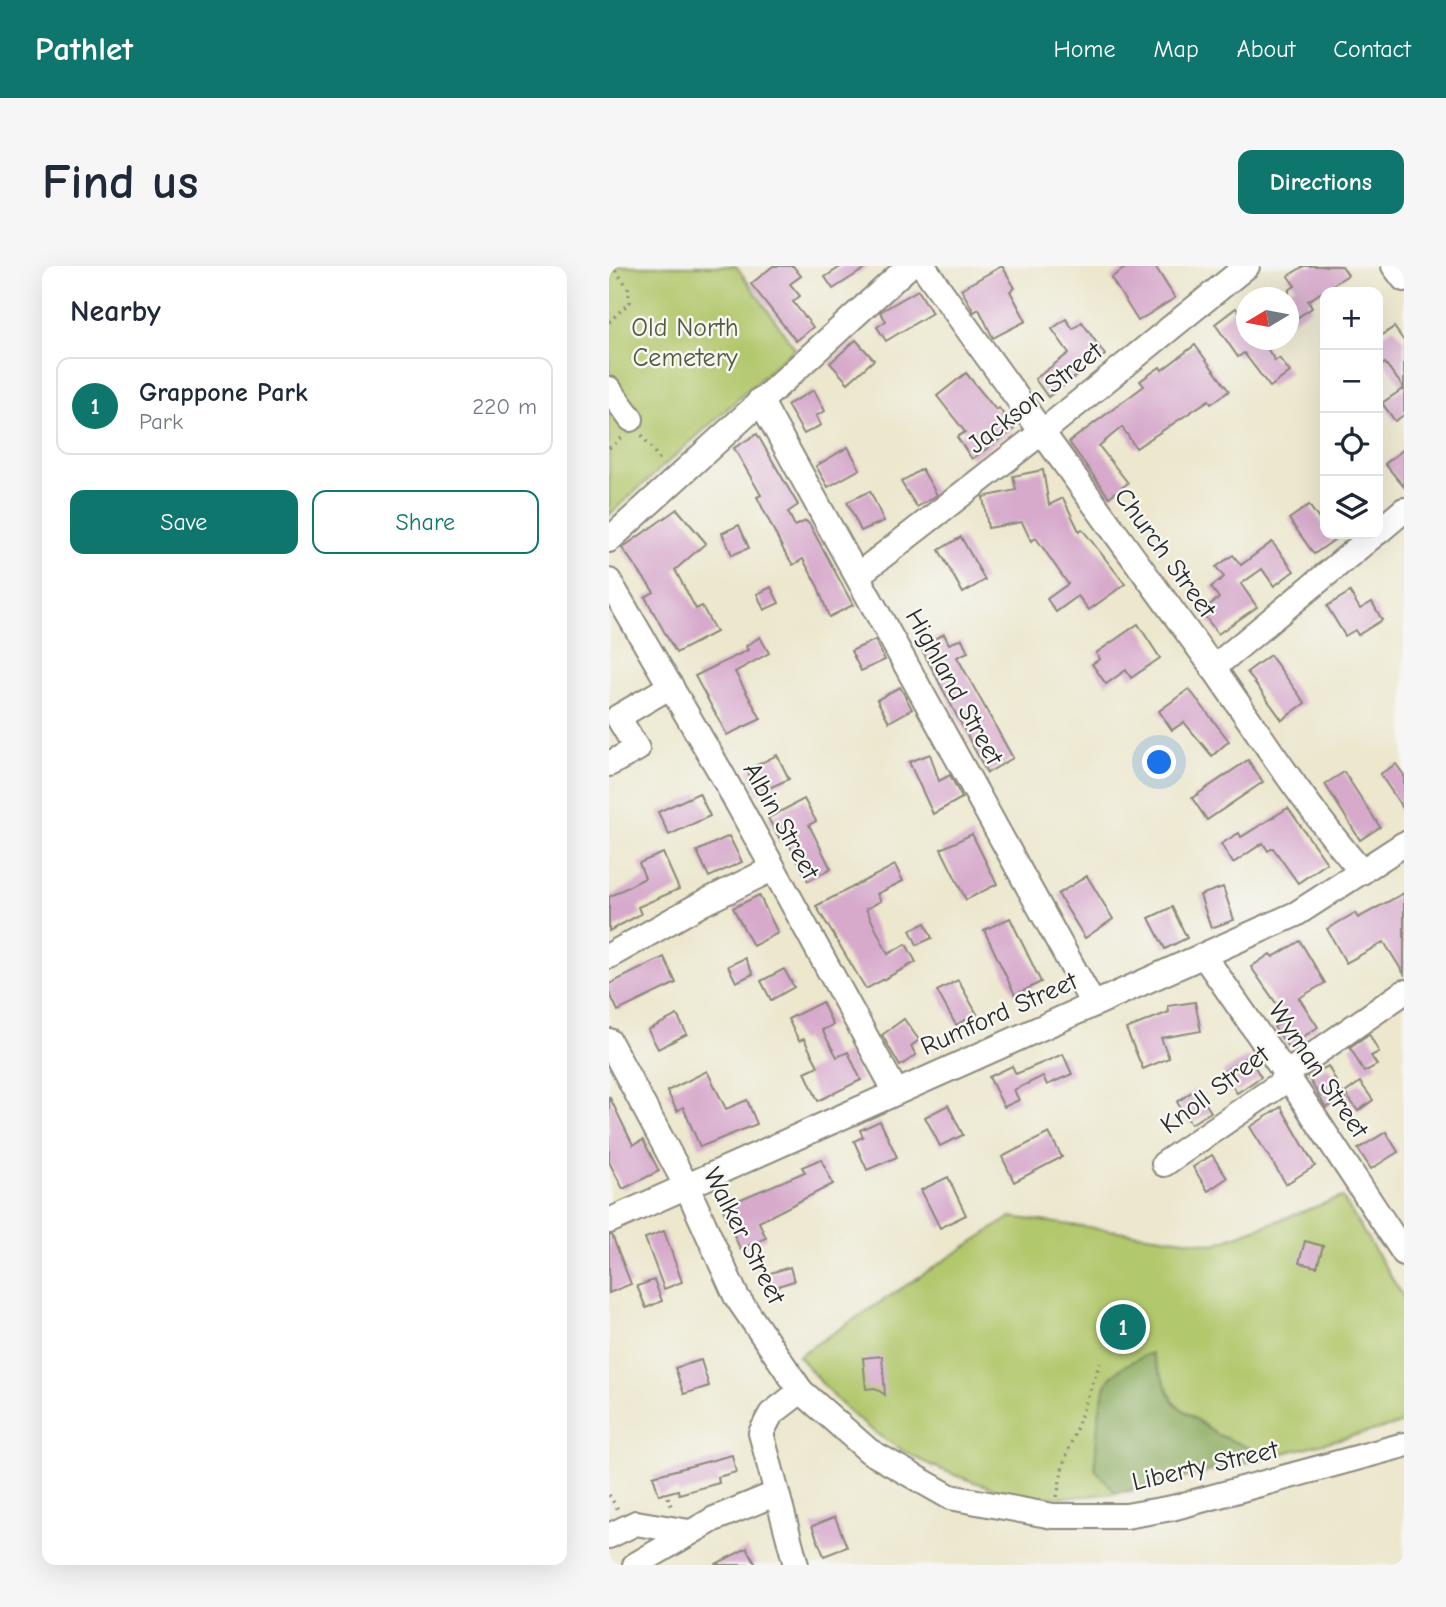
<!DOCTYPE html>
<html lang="en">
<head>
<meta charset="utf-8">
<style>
	:root { --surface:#fff; --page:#f6f6f7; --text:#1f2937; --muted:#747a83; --line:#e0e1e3; --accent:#0f766e }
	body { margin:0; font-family:"Comic Neue",sans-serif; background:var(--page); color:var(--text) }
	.controls { position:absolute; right:21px; top:21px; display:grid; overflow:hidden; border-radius:14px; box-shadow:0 7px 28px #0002 }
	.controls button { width:63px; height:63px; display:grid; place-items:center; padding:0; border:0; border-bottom:2px solid var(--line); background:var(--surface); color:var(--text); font:35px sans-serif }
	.compass { position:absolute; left:627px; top:21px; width:63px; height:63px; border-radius:50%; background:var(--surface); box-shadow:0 7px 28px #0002; rotate:260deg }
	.you { position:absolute; left:551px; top:497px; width:24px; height:24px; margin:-18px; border:5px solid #fff; border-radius:50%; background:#1a73e8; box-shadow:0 0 0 10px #1a73e833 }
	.badge { display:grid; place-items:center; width:46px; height:46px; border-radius:50%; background:var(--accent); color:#fff; font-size:23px; font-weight:700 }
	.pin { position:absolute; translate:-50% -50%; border:4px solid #fff; box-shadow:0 2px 7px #0006 }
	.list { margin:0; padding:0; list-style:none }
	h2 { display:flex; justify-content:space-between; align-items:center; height:91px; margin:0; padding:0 28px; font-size:30px }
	h2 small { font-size:23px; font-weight:400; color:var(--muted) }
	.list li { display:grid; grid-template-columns:46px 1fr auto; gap:21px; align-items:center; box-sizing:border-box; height:98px; margin:0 14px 14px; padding:0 14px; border:2px solid var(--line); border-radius:14px }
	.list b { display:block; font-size:26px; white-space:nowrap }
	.list p { margin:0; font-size:23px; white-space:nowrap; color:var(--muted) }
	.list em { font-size:23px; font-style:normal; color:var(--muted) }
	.actions { display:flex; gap:14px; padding:21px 28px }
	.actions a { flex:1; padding:16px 0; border:2px solid var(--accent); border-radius:14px; text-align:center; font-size:24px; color:var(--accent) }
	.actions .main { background:var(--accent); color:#fff }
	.icon { flex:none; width:38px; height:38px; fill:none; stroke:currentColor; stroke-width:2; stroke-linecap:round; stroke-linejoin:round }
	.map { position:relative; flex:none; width:795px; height:1299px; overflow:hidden; border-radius:14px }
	header { display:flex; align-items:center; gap:42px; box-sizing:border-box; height:98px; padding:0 35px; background:var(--accent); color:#fff }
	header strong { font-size:33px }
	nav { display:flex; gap:38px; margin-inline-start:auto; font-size:24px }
	.intro { display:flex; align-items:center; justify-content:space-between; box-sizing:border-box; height:168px; padding:0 42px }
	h1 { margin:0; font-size:49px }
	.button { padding:18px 32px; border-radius:14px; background:var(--accent); color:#fff; font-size:24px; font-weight:700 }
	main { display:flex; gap:42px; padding:0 42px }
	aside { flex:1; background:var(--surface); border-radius:14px; box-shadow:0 7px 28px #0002 }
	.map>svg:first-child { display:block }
	.green { fill:#b2c86d; stroke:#6e7a4c; stroke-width:2 }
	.forest { fill:#8dac60; stroke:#5c6c46; stroke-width:2 }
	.building { fill:#d7aacc }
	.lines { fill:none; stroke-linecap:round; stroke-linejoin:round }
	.minor-casing { stroke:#8c897c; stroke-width:28 }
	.path { stroke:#8c897c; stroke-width:3.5; stroke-dasharray:2 5; stroke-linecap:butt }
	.minor { stroke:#fff; stroke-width:24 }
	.labels { text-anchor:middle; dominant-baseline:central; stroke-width:5; stroke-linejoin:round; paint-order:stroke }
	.park-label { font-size:26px; fill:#545a3f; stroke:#f6f6f2 }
	.street-label { font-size:26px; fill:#2b2b2b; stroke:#f6f6f2 }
</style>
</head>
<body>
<header>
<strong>Pathlet</strong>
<nav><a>Home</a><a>Map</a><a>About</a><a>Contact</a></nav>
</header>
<div class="intro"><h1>Find us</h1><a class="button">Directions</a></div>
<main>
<aside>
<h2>Nearby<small></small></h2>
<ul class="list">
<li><span class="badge">1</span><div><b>Grappone Park</b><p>Park</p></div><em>220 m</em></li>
</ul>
<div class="actions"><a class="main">Save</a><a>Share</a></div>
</aside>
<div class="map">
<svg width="795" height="1299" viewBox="0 0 795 1299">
	<rect width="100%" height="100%" fill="#f6f6f2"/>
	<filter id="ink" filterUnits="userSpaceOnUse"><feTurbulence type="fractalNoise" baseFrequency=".0143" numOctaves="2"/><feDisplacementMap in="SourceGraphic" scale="14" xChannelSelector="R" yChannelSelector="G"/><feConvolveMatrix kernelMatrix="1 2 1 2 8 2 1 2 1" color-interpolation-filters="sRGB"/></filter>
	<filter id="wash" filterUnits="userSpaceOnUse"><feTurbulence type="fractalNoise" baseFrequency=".00686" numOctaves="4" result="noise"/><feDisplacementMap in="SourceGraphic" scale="28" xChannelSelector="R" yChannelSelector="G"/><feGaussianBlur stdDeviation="1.57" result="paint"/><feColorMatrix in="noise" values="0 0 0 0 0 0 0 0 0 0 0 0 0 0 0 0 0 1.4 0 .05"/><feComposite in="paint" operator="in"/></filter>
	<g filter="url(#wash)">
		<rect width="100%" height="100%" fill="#ece7cd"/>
		<g class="green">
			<polygon points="0,0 127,0 186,82 0,249"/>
			<path d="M733 931 795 1032V1157L522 1225C487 1229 446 1235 411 1228 360 1218 301 1194 260 1162 233 1142 211 1115 189 1090L402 951 606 978Z"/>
		</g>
		<path class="forest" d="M542 1087 565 1137 607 1168 662 1191 507 1227 486 1203C487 1180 488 1134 500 1114 508 1101 528 1093 542 1087Z"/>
		<g id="blocks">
			<g class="building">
				<polygon points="164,0 184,0 192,10 181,18 191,30 184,36 204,61 187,75 142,18"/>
				<polygon points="233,0 260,0 224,23 216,11"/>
				<polygon points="393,0 406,22 401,25 417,55 384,72 370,43 365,46 352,23"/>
				<polygon points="519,0 546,0 566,32 529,55 502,12"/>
				<polygon points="695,0 733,0 739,9 699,35 703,42 680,57 680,24 686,20 679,10"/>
				<polygon points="309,24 323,47 277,75 268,61 277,55 271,46"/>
				<polygon points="627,42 638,56 638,74 653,74 666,95 670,92 681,106 661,121 635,87 629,91 606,58"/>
				<polygon points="457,53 464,63 473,56 496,89 439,131 426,113 460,87 443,63"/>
				<polygon points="785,61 795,75 795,149 786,155 773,137 795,122 776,97 769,102 769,72"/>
				<polygon points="247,74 265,94 239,117 221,97"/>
				<polygon points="586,79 620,125 602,138 600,134 527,182 513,161 490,180 519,217 500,231 460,176 535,120 531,115 551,101 553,104"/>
				<polygon points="357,107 387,144 390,142 405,163 363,193 348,171 356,166 328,130"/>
				<polygon points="205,124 216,145 207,150 212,159 195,168 178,139"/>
				<polygon points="148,168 189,239 179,246 186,260 197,255 201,259 244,339 220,351 209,321 194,293 184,299 175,285 148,231 152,229 125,182"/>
				<polygon points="239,181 251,203 219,221 207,200"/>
				<polygon points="795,183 795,221 776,198"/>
				<polygon points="313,203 328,229 308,241 292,216"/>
				<polygon points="434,204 440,239 454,232 470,265 473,263 516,318 480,344 469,330 447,346 438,333 459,318 427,272 422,275 413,256 379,262 374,231 407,224 404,210"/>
				<polygon points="261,225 275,255 252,265 238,236"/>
				<polygon points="700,239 716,262 716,268 725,274 705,288 680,253"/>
				<polygon points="68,243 97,277 66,304 87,343 93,340 107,366 67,387 36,331 45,326 13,282"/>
				<polygon points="130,259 140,282 123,289 113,267"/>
				<polygon points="352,271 376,314 354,327 330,284"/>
				<polygon points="663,276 685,305 665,320 653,303 632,318 648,341 609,368 592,345 610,332 602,321 615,311 607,301 624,289 632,299"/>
				<polygon points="162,321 170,337 155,344 148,328"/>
				<polygon points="741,326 751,343 763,336 773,354 749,369 746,364 736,370 718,340"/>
				<polygon points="529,358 551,392 522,412 517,404 497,418 483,398 491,393 487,387"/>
				<polygon points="335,368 340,378 353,373 359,386 348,391 404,492 378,507 311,380"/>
				<polygon points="151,371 160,387 126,406 152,453 118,469 86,410 139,384 137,380"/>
				<polygon points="266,374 276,394 252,405 242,385"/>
				<polygon points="661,389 696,437 673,454 638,406"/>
				<polygon points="291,421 303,443 280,456 268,434"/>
				<polygon points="580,423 620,475 603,490 575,456 563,464 550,445"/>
				<polygon points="321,488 330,515 341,509 353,532 324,548 300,496"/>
				<polygon points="168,489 180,513 149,527 138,504"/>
				<polygon points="639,494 654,516 598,554 583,532"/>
				<polygon points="787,498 795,509 795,544 771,508"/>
				<polygon points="735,506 771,561 751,574 716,518"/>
				<polygon points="90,527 101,550 60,569 49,546"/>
				<polygon points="195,533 207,555 200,559 222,603 199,615 177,572 172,575 159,552"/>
				<polygon points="679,542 718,597 689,617 664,582 659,585 654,577 624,597 612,578 630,567 632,571"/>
				<polygon points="363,568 388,618 357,634 332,583"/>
				<polygon points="120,570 133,596 100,611 88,585"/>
				<polygon points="54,587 70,623 29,641 32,648 0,665 0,631 36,612 30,597"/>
				<polygon points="286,599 294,615 268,628 272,635 257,643 279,688 297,678 307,696 257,723 207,640"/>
				<polygon points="478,610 504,653 476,672 449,628"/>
				<polygon points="614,621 625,654 602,662 591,629"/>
				<polygon points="795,627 795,708 775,676 737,697 718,663 746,647 749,652"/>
				<polygon points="150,629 169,667 144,680 124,642"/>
				<polygon points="563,641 578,672 556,683 540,652"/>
				<polygon points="401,652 432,716 406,729 375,664"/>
				<polygon points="316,657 323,672 308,679 301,664"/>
				<polygon points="691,675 716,717 690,732 709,761 679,781 665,761 678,753 642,701 661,688 664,691"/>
				<polygon points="55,691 67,717 9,745 0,726 0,718"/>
				<polygon points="136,692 144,708 127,716 119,700"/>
				<polygon points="175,703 185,721 162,734 152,715"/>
				<polygon points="349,714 368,748 347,759 328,725"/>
				<polygon points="213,736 224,759 213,764 228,791 239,786 252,814 209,835 196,806 209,800 195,773 190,775 179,753"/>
				<polygon points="586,736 592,765 552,772 560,792 534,803 517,763 560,746 559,740"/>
				<polygon points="68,749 78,768 49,783 39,764"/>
				<polygon points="295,753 310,774 302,780 307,789 291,800 273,769"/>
				<polygon points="760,768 770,786 762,790 768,799 755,806 741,781"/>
				<polygon points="454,788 463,808 438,819 434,810 405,824 410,834 395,841 380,811 403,800 407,808"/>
				<polygon points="639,790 652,811 628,827 614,806"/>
				<polygon points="719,800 736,832 717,842 699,811"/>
				<polygon points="98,805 117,843 138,834 148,858 91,881 74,841 68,845 58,825"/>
				<polygon points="751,816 764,834 749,845 736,827"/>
				<polygon points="587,823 602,846 582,858 568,836"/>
				<polygon points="0,830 24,879 34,874 50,905 14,923 0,896"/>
				<polygon points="339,839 354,869 331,880 316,851"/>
				<polygon points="672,841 706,900 677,918 641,861"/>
				<polygon points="271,855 288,891 258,904 245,875 254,871 251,864"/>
				<polygon points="777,866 789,886 762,903 749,883"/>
				<polygon points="440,867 453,891 405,916 393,891"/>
				<polygon points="603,889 618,912 599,925 584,901"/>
				<polygon points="212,893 224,918 150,956 157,972 131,983 113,941 196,906 193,901"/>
				<polygon points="339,911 357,949 331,962 312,924"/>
				<polygon points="55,965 73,1016 55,1023 36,972"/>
				<polygon points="3,969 22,1018 0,1027 0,970"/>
				<polygon points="696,975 714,980 708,1001 690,997"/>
				<polygon points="181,1001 185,1015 159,1023 155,1009"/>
				<polygon points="45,1014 53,1035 37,1042 28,1020"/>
				<polygon points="273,1090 276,1129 266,1122 257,1123 254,1092"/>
				<polygon points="92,1094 100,1120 75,1128 66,1102"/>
				<polygon points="123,1189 127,1206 109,1211 110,1217 70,1228 69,1224 50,1229 44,1210"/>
				<polygon points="226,1251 238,1281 215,1290 203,1260"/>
				<polygon points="138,1282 147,1299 105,1299"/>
			</g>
		</g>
	</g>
	<g filter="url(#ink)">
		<use href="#blocks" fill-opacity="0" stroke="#8c897c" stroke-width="2"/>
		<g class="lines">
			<g class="minor-casing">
				<g id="minor">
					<path d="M314 0C409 135 507 267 603 400 652 470 697 541 753 606"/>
					<polyline points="785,0 795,13"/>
					<polyline points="0,123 22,153"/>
					<polyline points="151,134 484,738"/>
					<polyline points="769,266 795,244"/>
					<polyline points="0,274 300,0"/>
					<polyline points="249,309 442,159 638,0"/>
					<polyline points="0,315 112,507 287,826"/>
					<polyline points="604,402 766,268"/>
					<polyline points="0,498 28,483 9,451 62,420"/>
					<polyline points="0,690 92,638 163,603"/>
					<polyline points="595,690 677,808 795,987"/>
					<polyline points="0,775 78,921 127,1030 192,1125 260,1185 341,1231 444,1250 517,1250 563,1242 795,1179"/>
					<polyline points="555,898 670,819 677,808 795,726"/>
					<polyline points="0,955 687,648 795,578"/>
					<polyline points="0,1270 27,1257 80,1266"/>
					<polyline points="26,1299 105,1253 166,1228"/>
					<polyline points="187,1299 152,1167 162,1148 192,1125"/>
				</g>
			</g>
			<g class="path">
				<polyline points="0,56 21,36 19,21 3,0"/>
				<polyline points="33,169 53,197"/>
				<polyline points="0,182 15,170"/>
				<polyline points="0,1229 10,1245"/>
				<polyline points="59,1231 63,1243"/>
				<polyline points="448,1231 454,1199 491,1097"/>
			</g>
			<use href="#minor" class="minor"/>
		</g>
	</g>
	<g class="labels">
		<g class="park-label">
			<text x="76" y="62">Old North<tspan x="76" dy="30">Cemetery</tspan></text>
		</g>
		<g class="street-label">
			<text transform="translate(426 132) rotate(-38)">Jackson Street</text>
			<text transform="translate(556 287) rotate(54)">Church Street</text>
			<text transform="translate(345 421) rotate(61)">Highland Street</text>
			<text transform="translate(172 555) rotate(61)">Albin Street</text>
			<text transform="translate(390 748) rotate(-24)">Rumford Street</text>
			<text transform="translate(709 804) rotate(56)">Wyman Street</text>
			<text transform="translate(606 824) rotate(-37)">Knoll Street</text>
			<text transform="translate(135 970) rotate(63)">Walker Street</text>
			<text transform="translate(596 1200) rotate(-13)">Liberty Street</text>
		</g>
	</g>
</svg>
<div class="controls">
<button>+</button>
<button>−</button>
<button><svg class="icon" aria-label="locate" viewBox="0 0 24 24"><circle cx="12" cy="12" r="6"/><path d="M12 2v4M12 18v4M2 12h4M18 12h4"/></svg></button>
<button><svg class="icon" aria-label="layers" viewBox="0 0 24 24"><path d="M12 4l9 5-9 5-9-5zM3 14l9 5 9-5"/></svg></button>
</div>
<svg class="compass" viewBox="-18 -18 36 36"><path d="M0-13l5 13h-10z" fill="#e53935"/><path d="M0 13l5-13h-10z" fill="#747a83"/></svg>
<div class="you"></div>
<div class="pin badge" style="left:514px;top:1061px">1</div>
</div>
</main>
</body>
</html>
